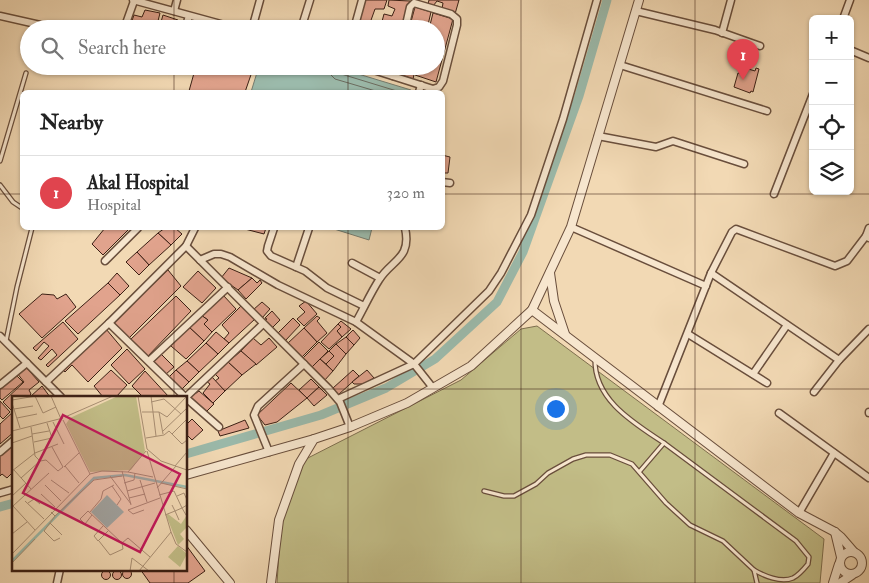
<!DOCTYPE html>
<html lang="en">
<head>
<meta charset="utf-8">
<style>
	:root { --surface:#fff; --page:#f2f2f2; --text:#222; --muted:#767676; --line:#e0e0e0; --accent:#db2777 }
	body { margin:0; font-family:"IM FELL Double Pica",serif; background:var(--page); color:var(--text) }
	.controls { position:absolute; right:15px; top:15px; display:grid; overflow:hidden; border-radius:8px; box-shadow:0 1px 4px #0004 }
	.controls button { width:45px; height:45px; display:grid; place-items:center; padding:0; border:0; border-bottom:1px solid var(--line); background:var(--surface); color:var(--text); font:25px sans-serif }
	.you { position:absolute; left:555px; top:408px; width:18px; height:18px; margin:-12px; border:4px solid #fff; border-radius:50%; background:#1a73e8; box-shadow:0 0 0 8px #1a73e833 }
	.badge { display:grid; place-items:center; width:32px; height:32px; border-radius:50%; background:var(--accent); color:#fff; font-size:16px; font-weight:700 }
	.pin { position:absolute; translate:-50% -41px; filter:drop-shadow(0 1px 2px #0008) }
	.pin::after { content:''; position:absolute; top:26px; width:18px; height:15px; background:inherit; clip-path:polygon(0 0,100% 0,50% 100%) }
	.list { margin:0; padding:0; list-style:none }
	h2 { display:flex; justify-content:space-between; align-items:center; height:65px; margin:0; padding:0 20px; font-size:21px }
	h2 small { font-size:16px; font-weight:400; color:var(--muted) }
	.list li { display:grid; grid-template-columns:32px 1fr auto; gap:15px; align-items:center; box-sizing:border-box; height:75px; padding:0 20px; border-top:1px solid var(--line) }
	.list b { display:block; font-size:19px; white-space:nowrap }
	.list p { margin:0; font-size:16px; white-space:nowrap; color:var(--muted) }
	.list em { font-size:16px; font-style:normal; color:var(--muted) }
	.icon { flex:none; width:28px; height:28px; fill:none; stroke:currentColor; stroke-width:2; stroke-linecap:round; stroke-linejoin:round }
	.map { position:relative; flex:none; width:869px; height:583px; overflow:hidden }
	.search { position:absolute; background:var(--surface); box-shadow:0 1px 4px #0004; left:20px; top:20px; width:425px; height:55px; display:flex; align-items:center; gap:12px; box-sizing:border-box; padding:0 18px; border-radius:28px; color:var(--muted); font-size:19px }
	.panel { position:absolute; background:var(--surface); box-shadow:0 1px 4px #0004; left:20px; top:90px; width:425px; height:140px; border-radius:8px }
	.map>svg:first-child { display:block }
	.green { fill:#c2bd87; stroke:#7e6e4e }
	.water { fill:#9bbaab; stroke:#757c6f }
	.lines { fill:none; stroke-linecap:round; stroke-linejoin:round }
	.shore { stroke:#6b6c60; stroke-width:1 }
	.canal { stroke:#9bbaab; stroke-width:9 }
	.building { fill:#e1a38d; stroke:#3b1f14 }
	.service-casing { stroke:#694e3c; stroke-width:5.5 }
	.minor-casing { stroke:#694e3c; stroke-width:9 }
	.tertiary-casing { stroke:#694e3c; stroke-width:10 }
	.service { stroke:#f7e6ce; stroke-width:3 }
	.minor { stroke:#f7e6ce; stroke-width:6 }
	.tertiary { stroke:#f7e6ce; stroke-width:8 }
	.grid { fill:none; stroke:#3b1f14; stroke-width:1; stroke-opacity:0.55 }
	.inset-river { fill:none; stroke:#9bbaab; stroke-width:2.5 }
	.inset-road { fill:none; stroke:#a98f74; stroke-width:1 }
	.view { fill:#c2185b; fill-opacity:0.15; stroke:#c2185b; stroke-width:2.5 }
	.inset-edge { fill:none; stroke:#3b1f14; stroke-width:2.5 }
</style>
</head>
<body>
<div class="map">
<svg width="869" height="583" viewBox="0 0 869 583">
	<rect width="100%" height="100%" fill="#f2d9b4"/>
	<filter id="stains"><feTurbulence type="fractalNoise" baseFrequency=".004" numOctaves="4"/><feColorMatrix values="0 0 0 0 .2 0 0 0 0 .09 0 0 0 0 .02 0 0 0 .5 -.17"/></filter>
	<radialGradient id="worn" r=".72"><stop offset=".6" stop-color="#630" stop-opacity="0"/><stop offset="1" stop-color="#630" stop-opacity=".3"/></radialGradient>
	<polygon class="green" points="537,326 824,539 820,583 277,583 281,524 302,461 461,380 521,329"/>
	<g class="water">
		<polygon points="259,66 332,66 411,90 410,92 251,92"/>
		<polygon points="331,228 372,228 369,240"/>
	</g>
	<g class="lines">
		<g class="shore">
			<polyline points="328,66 330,74 335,79 379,92"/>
			<polyline points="334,66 335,71 338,73 400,92"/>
		</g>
		<g class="canal">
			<polyline points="186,454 321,415 386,388 435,359 497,302 523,252 579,96 607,0"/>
			<polyline points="0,507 14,503"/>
		</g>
	</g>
	<g class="building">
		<polygon points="365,0 387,0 384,9 375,9 370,23 378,25 377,29 357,29"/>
		<polygon points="389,0 410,1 402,29 380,29 384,14 392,16 395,9 388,6"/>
		<polygon points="429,0 459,0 455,14 442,9 443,3 437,1 433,6 428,4"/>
		<polygon points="415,7 431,12 427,29 409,29"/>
		<polygon points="145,10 160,13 156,29 129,29 134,15 142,17"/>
		<polygon points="433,13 453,19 436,82 415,75 418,66 436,66 436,29 429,29"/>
		<polygon points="163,15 178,20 175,29 159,29"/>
		<polygon points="190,20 216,29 187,29"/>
		<polygon points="143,66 162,66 160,72"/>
		<polygon points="175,66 193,66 191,73 175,68"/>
		<polygon points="196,66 224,66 223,68 230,69 231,66 254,66 245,92 194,92 189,91"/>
		<polygon points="398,66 416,66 413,79 396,73"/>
		<polygon points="745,68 755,71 756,68 759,69 753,92 751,91 750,93 734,87 738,73 743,74"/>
		<polygon points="442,155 450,157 448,173 442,173"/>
		<polygon points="105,228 130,228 103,255 92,244"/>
		<polygon points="165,228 175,228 182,234 171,245 158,233"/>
		<polygon points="241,228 266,228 264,234"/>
		<polygon points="158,233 171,245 149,265 137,252"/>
		<polygon points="137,252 149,265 139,275 126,262"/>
		<polygon points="229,268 252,278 238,290 221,278"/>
		<polygon points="168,270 181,286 128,339 112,323"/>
		<polygon points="198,271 216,288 202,303 183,287"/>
		<polygon points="117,273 129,286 120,295 108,283"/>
		<polygon points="252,278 257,283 260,280 262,283 246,299 238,290"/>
		<polygon points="108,283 120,295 78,334 65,321"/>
		<polygon points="42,294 54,295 57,299 66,294 76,307 42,338 19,314"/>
		<polygon points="223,295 236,309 212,332 204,324 208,320 201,315"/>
		<polygon points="176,296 191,311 147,357 130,340"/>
		<polygon points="306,301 317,314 304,326 297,319 305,312 299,306"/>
		<polygon points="262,302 270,309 262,318 253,310"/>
		<polygon points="241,306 255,319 229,343 224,339 229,333 222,325"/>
		<polygon points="272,311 280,320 272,328 264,321 267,319 265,318"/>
		<polygon points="201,315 208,320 204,324 212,332 204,341 189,327"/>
		<polygon points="317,316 320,318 317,321 327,333 317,342 304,328"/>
		<polygon points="293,318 300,325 285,341 278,333"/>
		<polygon points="341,321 351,329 342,337 337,331 341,327 338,324"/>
		<polygon points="63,322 78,339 48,367 46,365 57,355 52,349 41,360 38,358 49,346 44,342 36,351 33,348"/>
		<polygon points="338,324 341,327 337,331 342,337 329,349 321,342"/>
		<polygon points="189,327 204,341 186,359 171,346"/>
		<polygon points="304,328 317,342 302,357 287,344"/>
		<polygon points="106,329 122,348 88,382 72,365 65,372 62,369"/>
		<polygon points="353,330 360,338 354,345 346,337"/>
		<polygon points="216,332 229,343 218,354 206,343"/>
		<polygon points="346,337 354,345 346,354 336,344"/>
		<polygon points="253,338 261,345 269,338 277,347 256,365 241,351"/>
		<polygon points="319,342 328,351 312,367 303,358"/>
		<polygon points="206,343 218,354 199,372 187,361"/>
		<polygon points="336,344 346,354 333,371 326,364 334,356 329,351"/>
		<polygon points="127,349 145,369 129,384 111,365"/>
		<polygon points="241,351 256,364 242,375 228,362"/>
		<polygon points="329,351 334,356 326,364 320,359"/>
		<polygon points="161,354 174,367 165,375 153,363"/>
		<polygon points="320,359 333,371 324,381 312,367"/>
		<polygon points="187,361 199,372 189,382 176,370"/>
		<polygon points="228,362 242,375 225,391 215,381 219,378 215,374"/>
		<polygon points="25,366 39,382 29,390 31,394 28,397 14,397 14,409 11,410 3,402 24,382 17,373"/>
		<polygon points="111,370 127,385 116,397 103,397 94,386"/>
		<polygon points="176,370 189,382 180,391 167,379"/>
		<polygon points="353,370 359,376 338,395 333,388"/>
		<polygon points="367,370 374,378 363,384 354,384 352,382"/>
		<polygon points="145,371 169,397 143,397 132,386"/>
		<polygon points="15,374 23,382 2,400 0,398 0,387"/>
		<polygon points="212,377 225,391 213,403 203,393 210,384 206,381"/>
		<polygon points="311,379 319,387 307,398 299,390"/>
		<polygon points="291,383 307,398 277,422 265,425 257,415"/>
		<polygon points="42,386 50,397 30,397"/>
		<polygon points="319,387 327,395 314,406 307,398"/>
		<polygon points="199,391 214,404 206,412 189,398"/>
		<polygon points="0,401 10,412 3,419 0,416"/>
		<polygon points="14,411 14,432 0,444 0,424"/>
		<polygon points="192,419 203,430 192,440 186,434 186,425"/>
		<polygon points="245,420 249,428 220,436 218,431"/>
		<polygon points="13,443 14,471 7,478 2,474 0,476 0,456"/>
		<polygon points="186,545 205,571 188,583 150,583 140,569 186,569"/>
		<circle cx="127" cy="574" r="4.5"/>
		<circle cx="106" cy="575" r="4.5"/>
		<circle cx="117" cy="575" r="4.5"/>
	</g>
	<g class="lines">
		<g class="service-casing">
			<g id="service">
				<polyline points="0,161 26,73"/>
				<polyline points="0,185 13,202 22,208"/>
				<polyline points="6,341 17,287 32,228"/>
				<path d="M595 359C594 400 634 423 664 443L640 471"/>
				<path d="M664 443 796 541 809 557 808 564C804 569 799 575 793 578 781 583 764 576 754 570"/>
				<polyline points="484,491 504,496 514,496 536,484 548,473 573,459 586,455 610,455 632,464 666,503 690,525 723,541 754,570 757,583"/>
			</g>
		</g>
		<g class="minor-casing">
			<g id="minor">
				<polyline points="133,0 239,29"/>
				<polyline points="174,11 177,0"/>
				<polyline points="636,11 715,30 760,46"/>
				<polyline points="0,16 58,29"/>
				<polyline points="843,19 850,0"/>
				<polyline points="124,29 134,1"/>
				<polyline points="185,29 189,16"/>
				<polyline points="252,29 260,0"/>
				<polyline points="301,29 310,0"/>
				<polyline points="354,29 362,0"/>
				<polyline points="722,33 731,0"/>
				<polyline points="850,50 869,58"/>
				<polyline points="620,65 767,111"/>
				<polyline points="361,66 433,89 439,87 443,81 457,25 457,19 451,14 414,3 410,7 405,29"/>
				<polyline points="393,76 396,66"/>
				<polyline points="419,92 421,85"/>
				<polyline points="598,136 656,147 673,141 744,164"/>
				<polyline points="442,182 450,183"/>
				<polyline points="774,194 813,94"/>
				<polyline points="571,227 706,286"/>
				<polyline points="274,228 268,246 267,251 271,256 305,271 327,288 364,306"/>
				<polyline points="866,236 869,228"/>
				<polyline points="186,246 328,388 340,402 350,427"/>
				<polyline points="200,260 214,254 221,254 230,257 278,285 356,322 414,364 433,388"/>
				<polyline points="105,261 138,228"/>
				<polyline points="352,263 380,278"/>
				<polyline points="296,267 309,228"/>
				<path d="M356 322C364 308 370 294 379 280 391 260 412 259 405 228"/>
				<polyline points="109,323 185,397"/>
				<polyline points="688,334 767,383"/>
				<polyline points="0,336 61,397"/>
				<polyline points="839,360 711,273 732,232 736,229 835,266 847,261 866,236 869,238"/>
				<polyline points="149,361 228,287"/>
				<polyline points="753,374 787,325"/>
				<polyline points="46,382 109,323 186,246 195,228"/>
				<polyline points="0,385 27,363"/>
				<polyline points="814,392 839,360 869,329"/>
				<polyline points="186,397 263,324"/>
				<polyline points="186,398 219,427"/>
				<polyline points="338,399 414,364 489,291 501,273 531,215 563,119 597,0"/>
				<polyline points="658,407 711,273"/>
				<polyline points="869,412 869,413"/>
				<polyline points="779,413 869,478"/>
				<polyline points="0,452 14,440"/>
				<polyline points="269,452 254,415 258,406 304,364"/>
				<polyline points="0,493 14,489"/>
				<polyline points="799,513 834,453"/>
				<polyline points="57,583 60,569"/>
			</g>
		</g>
		<g class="tertiary-casing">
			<g id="tertiary">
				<polyline points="639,0 571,227 532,310 799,513 835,532 841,537 854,552"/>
				<polyline points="550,273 554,301 565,334"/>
				<polyline points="186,475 314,439"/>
				<polyline points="186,530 230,583"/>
				<polyline points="835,532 841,557"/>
				<circle cx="851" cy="563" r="11"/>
				<polyline points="271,583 279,520 299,464 314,439 350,427 407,403 471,366 532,310"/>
				<polyline points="833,583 839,564"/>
				<polyline points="840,583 852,575"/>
			</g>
		</g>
		<use href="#service" class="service"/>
		<use href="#minor" class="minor"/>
		<use href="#tertiary" class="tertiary"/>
	</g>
	<path class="grid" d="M174 0V29M348 0V29M521 0V583M695 0V583M174 66V92M348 66V92M0 194H22M442 194H869M174 228V397M348 228V583M0 389H869M174 569V583"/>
	<g transform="translate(12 396)">
		<rect width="175" height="175" fill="#f2d9b4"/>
		<path d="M106 0H124L133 55 119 74 78 76 54 28 58 22ZM156 118 169 128 175 119V131L168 138 172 143 166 149 154 119ZM166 150 175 158 168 171 156 161Z" fill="#c2bd87"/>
		<path d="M95 99 112 116 95 132 79 116Z" fill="#9bbaab"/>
		<path class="inset-river" d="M0 165 82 82 113 79 175 91"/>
		<path class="inset-road" d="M23 0 31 17 44 11M39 0 49 23M126 0 135 53 149 65 175 74M139 0 144 40M0 4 24 0M139 6 152 3 169 18M0 7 8 32M2 13 21 10M130 16H147L151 38M147 16 155 21 175 0M53 21 101 0M5 22 25 18M41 26 52 48M19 31 23 60 28 65 34 64 46 75 51 71 40 51M0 35 51 22M151 35 175 12M20 38 37 35M160 38 175 23M134 42 152 39 157 35 170 48 175 44M22 46 40 42 35 27M0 47 20 40M135 55 159 136 164 148 175 156M53 70 67 87M163 70 175 56M52 71 67 57M2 74 19 93M0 75 23 57 46 48M110 75 119 109M116 76 141 81M78 78 90 75 116 76 134 55M98 80 119 108M9 82 28 65M39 84 57 97M128 84 135 106M112 87 122 84 123 77M149 87 175 93M33 89 49 105M100 90 109 103 105 109M145 92 164 70M115 95 143 87M29 98 43 111M147 99 162 95 170 112 175 109M0 100 14 87M165 100 172 97 175 104M117 102 133 98M13 105 32 123M16 107 22 103 28 108M160 109 163 115 170 112 174 119M1 110 37 77M1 110 23 134M132 114 121 118 116 114 148 102M39 116 43 120 82 84 110 80M78 116 89 103 91 95 102 89M80 119 73 128 68 123 76 115 110 147 111 153 98 159 87 145M153 119 163 115 167 124M43 120 32 135 42 145 48 142M38 127 50 139M91 130 82 140 86 145 96 135M0 138 15 126M110 147 116 142 138 161M0 158 78 78 51 24M0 167 23 143M118 175 120 162 137 175M127 175 159 136"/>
		<path class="view" d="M51 19 168 78 128 156 11 97Z"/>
		<rect width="175" height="175" class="inset-edge"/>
	</g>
	<rect width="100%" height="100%" filter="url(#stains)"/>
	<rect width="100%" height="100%" fill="url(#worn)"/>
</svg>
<div class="controls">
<button>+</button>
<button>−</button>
<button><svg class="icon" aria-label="locate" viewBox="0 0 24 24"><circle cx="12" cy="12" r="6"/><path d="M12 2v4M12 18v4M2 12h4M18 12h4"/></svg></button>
<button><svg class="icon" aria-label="layers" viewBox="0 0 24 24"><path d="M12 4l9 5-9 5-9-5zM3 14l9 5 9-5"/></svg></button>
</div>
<div class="you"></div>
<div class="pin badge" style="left:743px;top:80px;background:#e0444e">1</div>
<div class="search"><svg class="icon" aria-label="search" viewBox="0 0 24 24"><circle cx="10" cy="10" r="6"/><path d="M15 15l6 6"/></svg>Search here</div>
<section class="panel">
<h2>Nearby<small></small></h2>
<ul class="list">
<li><span class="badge" style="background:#e0444e">1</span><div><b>Akal Hospital</b><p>Hospital</p></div><em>320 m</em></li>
</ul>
</section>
</div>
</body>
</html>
